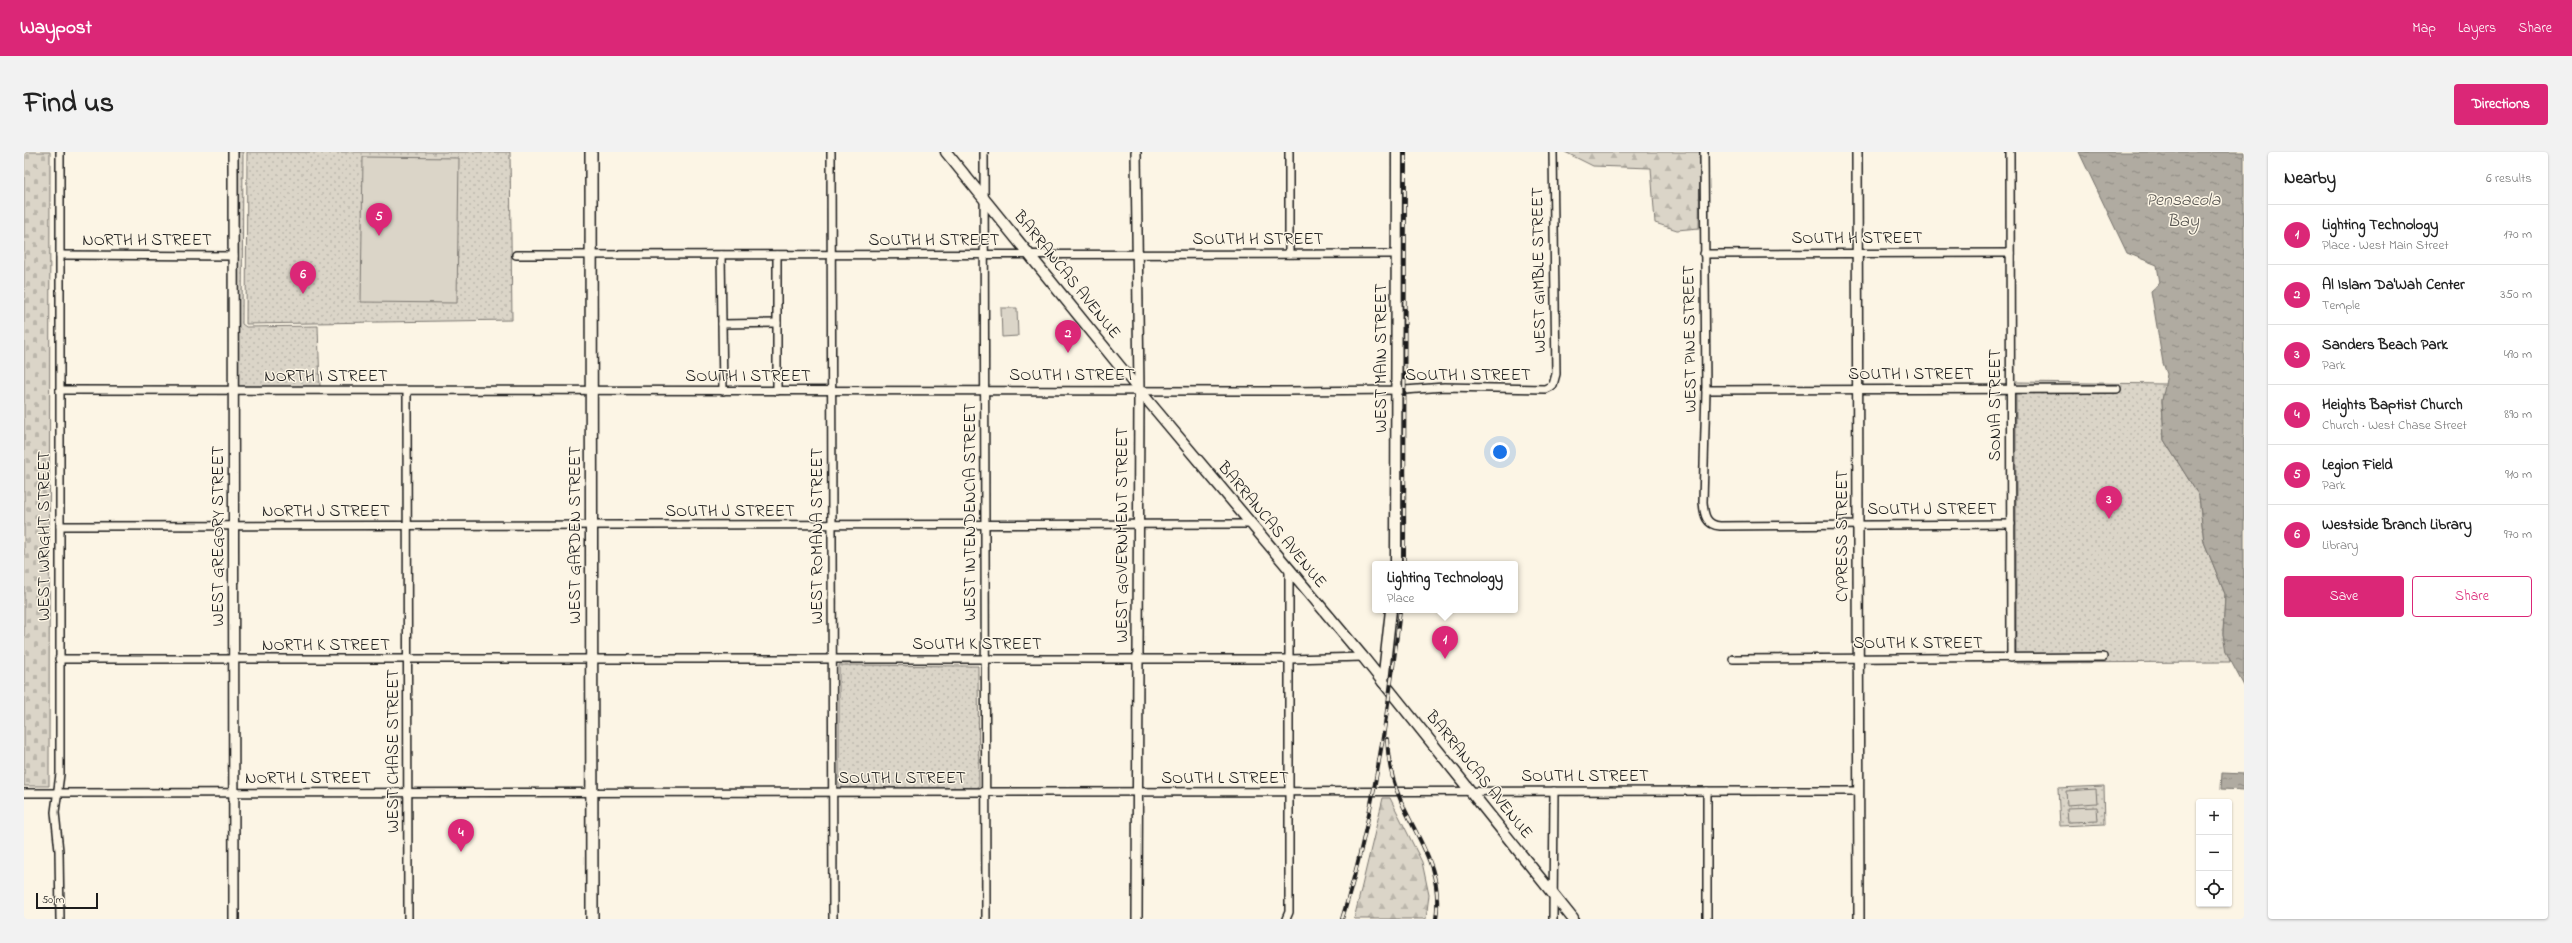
<!DOCTYPE html>
<html lang="en">
<head>
<meta charset="utf-8">
<style>
	:root { --surface:#fff; --page:#f2f2f2; --text:#222; --muted:#767676; --line:#e0e0e0; --accent:#db2777 }
	body { margin:0; font-family:"Indie Flower",sans-serif; background:var(--page); color:var(--text) }
	.controls { position:absolute; right:12px; bottom:12px; display:grid; overflow:hidden; border-radius:4px; box-shadow:0 1px 3px #0004 }
	.controls button { width:36px; height:36px; display:grid; place-items:center; padding:0; border:0; border-bottom:1px solid var(--line); background:var(--surface); color:var(--text); font:20px sans-serif }
	.scale { position:absolute; left:12px; bottom:10px; width:62px; box-sizing:border-box; padding-left:4px; border:2px solid #1c1c1c; border-top:0; font-size:11px; line-height:14px; white-space:nowrap; color:#1c1c1c; -webkit-text-stroke:3px #fcf5e5; paint-order:stroke }
	.you { position:absolute; left:1476px; top:300px; width:14px; height:14px; margin:-10px; border:3px solid #fff; border-radius:50%; background:#1a73e8; box-shadow:0 0 0 6px #1a73e833 }
	.badge { display:grid; place-items:center; width:26px; height:26px; border-radius:50%; background:var(--accent); color:#fff; font-size:13px; font-weight:700 }
	.pin { position:absolute; translate:-50% -33px; filter:drop-shadow(0 1px 2px #0008) }
	.pin::after { content:''; position:absolute; top:21px; width:14px; height:12px; background:inherit; clip-path:polygon(0 0,100% 0,50% 100%) }
	.popup { position:absolute; left:1348px; top:409px; width:146px; height:52px; box-sizing:border-box; display:grid; place-content:center; border-radius:4px; background:var(--surface); filter:drop-shadow(0 1px 3px #0005); font-size:13px; white-space:nowrap; color:var(--muted) }
	.popup b { font-size:15px; color:var(--text) }
	.popup::after { content:''; position:absolute; left:50%; top:100%; margin-left:-8px; border:8px solid transparent; border-top-color:var(--surface) }
	.list { margin:0; padding:0; list-style:none }
	h2 { display:flex; justify-content:space-between; align-items:center; height:52px; margin:0; padding:0 16px; font-size:17px }
	h2 small { font-size:13px; font-weight:400; color:var(--muted) }
	.list li { display:grid; grid-template-columns:26px 1fr auto; gap:12px; align-items:center; box-sizing:border-box; height:60px; padding:0 16px; border-top:1px solid var(--line) }
	.list b { display:block; font-size:15px; white-space:nowrap }
	.list p { margin:0; font-size:13px; white-space:nowrap; color:var(--muted) }
	.list em { font-size:13px; font-style:normal; color:var(--muted) }
	.actions { display:flex; gap:8px; padding:12px 16px }
	.actions a { flex:1; padding:9px 0; border:1px solid var(--accent); border-radius:4px; text-align:center; font-size:14px; color:var(--accent) }
	.actions .main { background:var(--accent); color:#fff }
	.icon { flex:none; width:22px; height:22px; fill:none; stroke:currentColor; stroke-width:2; stroke-linecap:round; stroke-linejoin:round }
	.map { position:relative; flex:none; width:2220px; height:767px; overflow:hidden; border-radius:4px }
	header { display:flex; align-items:center; gap:24px; box-sizing:border-box; height:56px; padding:0 20px; background:var(--accent); color:#fff }
	header strong { font-size:19px }
	nav { display:flex; gap:22px; margin-inline-start:auto; font-size:14px }
	.intro { display:flex; align-items:center; justify-content:space-between; box-sizing:border-box; height:96px; padding:0 24px }
	h1 { margin:0; font-size:28px }
	.button { padding:10px 18px; border-radius:4px; background:var(--accent); color:#fff; font-size:14px; font-weight:700 }
	main { display:flex; gap:24px; padding:0 24px }
	aside { flex:1; background:var(--surface); border-radius:4px; box-shadow:0 1px 3px #0004 }
	.map>svg:first-child { display:block }
	.forest { fill:url(#forest-firs); stroke:#7c7872 }
	.cemetery { fill:url(#cemetery-stones); stroke:#7c7872 }
	.park { fill:url(#park-dots); stroke:#7c7872 }
	.garden { fill:#dbd5c8; stroke:#7c7872 }
	.water { fill:url(#water-ripples); stroke:#75726c }
	.lines { fill:none; stroke-linecap:round; stroke-linejoin:round }
	.minor-casing { stroke:#1c1c1c; stroke-width:10 }
	.tertiary-casing { stroke:#1c1c1c; stroke-width:12 }
	.secondary-casing { stroke:#1c1c1c; stroke-width:13 }
	.primary-casing { stroke:#1c1c1c; stroke-width:14 }
	.minor { stroke:#fcf5e5; stroke-width:7 }
	.tertiary { stroke:#fcf5e5; stroke-width:9 }
	.secondary { stroke:#fcf5e5; stroke-width:10 }
	.primary { stroke:#fcf5e5; stroke-width:11 }
	.rail-casing { stroke:#1c1c1c; stroke-width:4 }
	.rail { stroke:#fcf5e5; stroke-width:2.5; stroke-dasharray:8; stroke-linecap:butt }
	.labels { text-anchor:middle; dominant-baseline:central; stroke-width:3; stroke-linejoin:round; paint-order:stroke }
	.street-label { font-size:17px; fill:#1c1c1c; stroke:#fcf5e5 }
	.water-label { font-size:18px; font-style:italic; fill:#575551; stroke:#fcf5e5 }
</style>
</head>
<body>
<header>
<strong>Waypost</strong>
<nav><a>Map</a><a>Layers</a><a>Share</a></nav>
</header>
<div class="intro"><h1>Find us</h1><a class="button">Directions</a></div>
<main>
<div class="map">
<svg width="2220" height="767" viewBox="0 0 2220 767">
	<defs>
		<pattern id="forest-firs" width="22" height="20" patternUnits="userSpaceOnUse"><rect width="22" height="20" fill="#dbd5c8"/><path d="M5 1l3.5 6h-7zM16 11l3.5 6h-7z" fill="#bbb6ab"/></pattern>
		<pattern id="cemetery-stones" width="16" height="16" patternUnits="userSpaceOnUse"><rect width="16" height="16" fill="#dbd5c8"/><path d="M2 7V4a2 2 0 0 1 4 0v3zM10 15v-3a2 2 0 0 1 4 0v3z" fill="#bbb6ab"/></pattern>
		<pattern id="park-dots" width="8" height="8" patternUnits="userSpaceOnUse"><rect width="8" height="8" fill="#dbd5c8"/><path d="M2 2h.1M6 6h.1" fill="none" stroke="#bbb6ab" stroke-width="1.8" stroke-linecap="round"/></pattern>
		<pattern id="water-ripples" width="26" height="14" patternUnits="userSpaceOnUse"><rect width="26" height="14" fill="#b0aba1"/><path d="M2 4q2-2 4 0t4 0M15 11q2-2 4 0t4 0" fill="none" stroke="#8e8a82"/></pattern>
	</defs>
	<rect width="100%" height="100%" fill="#fcf5e5"/>
	<filter id="ink" filterUnits="userSpaceOnUse"><feTurbulence type="fractalNoise" baseFrequency=".025" numOctaves="2"/><feDisplacementMap in="SourceGraphic" scale="8" xChannelSelector="R" yChannelSelector="G"/><feConvolveMatrix kernelMatrix="1 2 1 2 8 2 1 2 1" color-interpolation-filters="sRGB"/></filter>
	<g filter="url(#ink)">
		<g class="forest">
			<polygon points="1541,0 1676,0 1675,76 1653,78 1631,71 1627,16 1569,14"/>
			<polygon points="1359,646 1366,646 1398,710 1405,743 1402,767 1330,767"/>
		</g>
		<polygon class="cemetery" points="0,0 26,0 25,634 0,634"/>
		<g class="park">
			<polygon points="214,0 219,0 218,172 222,175 294,174 296,235 214,235"/>
			<polygon points="223,0 486,0 488,168 222,172"/>
			<polygon points="1992,230 2143,232 2138,248 2140,288 2175,344 2180,390 2201,442 2199,482 2206,510 1992,511"/>
			<polygon points="815,513 954,514 955,636 815,636"/>
			<polygon points="2080,634 2081,672 2036,674 2034,636"/>
		</g>
		<g class="garden">
			<polygon points="339,5 435,6 433,151 337,150"/>
			<polygon points="977,156 993,156 994,184 978,185"/>
			<polygon points="2072,637 2073,651 2043,653 2042,639"/>
			<polygon points="2073,655 2074,669 2044,670 2043,656"/>
		</g>
		<g class="water">
			<polygon points="2055,0 2220,0 2220,534 2202,500 2199,482 2201,442 2180,390 2175,344 2140,288 2138,248 2143,222 2139,211 2127,139 2136,131 2133,113 2103,101"/>
			<polygon points="2198,621 2220,622 2220,638 2197,637"/>
		</g>
		<g class="lines">
			<g class="minor-casing">
				<g id="minor">
					<polyline points="807,0 809,767"/>
					<polyline points="960,0 962,767"/>
					<polyline points="1265,0 1265,102"/>
					<path d="M1680 0 1682 238 1679 350C1680 363 1682 373 1696 374L1987 372"/>
					<polyline points="1986,0 1987,506"/>
					<polyline points="1680,102 1986,101"/>
					<polyline points="36,103 210,104"/>
					<polyline points="492,103 1373,102"/>
					<polyline points="697,103 699,239"/>
					<polyline points="753,103 753,239"/>
					<polyline points="698,172 753,171"/>
					<polyline points="36,238 1260,239 1381,238 1420,235 1521,237 1529,233 1532,222 1529,0"/>
					<polyline points="1682,238 2093,237"/>
					<polyline points="383,239 384,767"/>
					<polyline points="36,374 1228,372"/>
					<polyline points="35,507 1266,507 1339,505"/>
					<polyline points="1709,507 2079,505"/>
					<polyline points="1683,639 1683,767"/>
					<polyline points="0,641 1835,639"/>
					<polyline points="36,767 35,699 31,660 36,622 36,0"/>
					<polyline points="1262,767 1265,760 1265,419"/>
					<polyline points="1529,767 1530,639"/>
				</g>
			</g>
			<g class="tertiary-casing">
				<g id="tertiary">
					<polyline points="209,0 210,767"/>
					<polyline points="1112,0 1115,238 1113,767"/>
					<polyline points="1833,0 1835,767"/>
				</g>
			</g>
			<g class="secondary-casing">
				<g id="secondary">
					<polyline points="922,0 1115,238 1339,505 1549,767"/>
					<polyline points="1372,412 1373,0"/>
					<polyline points="1359,530 1367,458"/>
				</g>
			</g>
			<g class="primary-casing">
				<polyline id="primary" points="567,0 568,767"/>
			</g>
			<use href="#minor" class="minor"/>
			<use href="#tertiary" class="tertiary"/>
			<use href="#secondary" class="secondary"/>
			<use href="#primary" class="primary"/>
			<g class="rail-casing">
				<g id="rail">
					<polyline points="1380,412 1381,0"/>
					<path d="M1363 587C1364 609 1368 629 1377 649 1395 690 1419 718 1412 767"/>
					<path d="M1318 767C1349 667 1364 562 1376 458"/>
				</g>
			</g>
			<use href="#rail" class="rail"/>
		</g>
	</g>
	<g class="labels">
		<g class="street-label">
			<text x="1833" y="86">SOUTH H STREET</text>
			<text x="1234" y="87">SOUTH H STREET</text>
			<text x="123" y="88">NORTH H STREET</text>
			<text x="910" y="88">SOUTH H STREET</text>
			<text transform="translate(1515 118) rotate(-91)">WEST GIMBLE STREET</text>
			<text transform="translate(1043 123) rotate(51)">BARRANCAS AVENUE</text>
			<text transform="translate(1666 187) rotate(-91)">WEST PINE STREET</text>
			<text transform="translate(1357 206) rotate(-90)">WEST MAIN STREET</text>
			<text x="1887" y="222">SOUTH I STREET</text>
			<text x="1048" y="223">SOUTH I STREET</text>
			<text x="1444" y="223">SOUTH I STREET</text>
			<text x="302" y="224">NORTH I STREET</text>
			<text x="724" y="224">SOUTH I STREET</text>
			<text transform="translate(1971 253) rotate(-90)">SONIA STREET</text>
			<text x="1908" y="357">SOUTH J STREET</text>
			<text x="302" y="359">NORTH J STREET</text>
			<text x="706" y="359">SOUTH J STREET</text>
			<text transform="translate(946 360) rotate(-90)">WEST INTENDENCIA STREET</text>
			<text transform="translate(1248 373) rotate(50)">BARRANCAS AVENUE</text>
			<text transform="translate(551 383) rotate(-90)">WEST GARDEN STREET</text>
			<text transform="translate(1098 383) rotate(-90)">WEST GOVERNMENT STREET</text>
			<text transform="translate(20 384) rotate(-90)">WEST WRIGHT STREET</text>
			<text transform="translate(194 384) rotate(-90)">WEST GREGORY STREET</text>
			<text transform="translate(793 384) rotate(-90)">WEST ROMANA STREET</text>
			<text transform="translate(1818 384) rotate(-90)">CYPRESS STREET</text>
			<text x="1894" y="491">SOUTH K STREET</text>
			<text x="953" y="492">SOUTH K STREET</text>
			<text x="302" y="493">NORTH K STREET</text>
			<text transform="translate(369 599) rotate(-90)">WEST CHASE STREET</text>
			<text transform="translate(1455 623) rotate(51)">BARRANCAS AVENUE</text>
			<text x="1561" y="624">SOUTH L STREET</text>
			<text x="284" y="626">NORTH L STREET</text>
			<text x="878" y="626">SOUTH L STREET</text>
			<text x="1201" y="626">SOUTH L STREET</text>
		</g>
		<g class="water-label">
			<text x="2159" y="49">Pensacola<tspan x="2159" dy="21">Bay</tspan></text>
		</g>
	</g>
</svg>
<div class="controls">
<button>+</button>
<button>−</button>
<button><svg class="icon" aria-label="locate" viewBox="0 0 24 24"><circle cx="12" cy="12" r="6"/><path d="M12 2v4M12 18v4M2 12h4M18 12h4"/></svg></button>
</div>
<div class="scale">50 m</div>
<div class="you"></div>
<div class="pin badge" style="left:1421px;top:507px">1</div>
<div class="popup"><b>Lighting Technology</b>Place</div>
<div class="pin badge" style="left:1044px;top:201px">2</div>
<div class="pin badge" style="left:2085px;top:367px">3</div>
<div class="pin badge" style="left:437px;top:700px">4</div>
<div class="pin badge" style="left:355px;top:84px">5</div>
<div class="pin badge" style="left:279px;top:142px">6</div>
</div>
<aside>
<h2>Nearby<small>6 results</small></h2>
<ul class="list">
<li><span class="badge">1</span><div><b>Lighting Technology</b><p>Place · West Main Street</p></div><em>170 m</em></li>
<li><span class="badge">2</span><div><b>Al Islam Da'Wah Center</b><p>Temple</p></div><em>350 m</em></li>
<li><span class="badge">3</span><div><b>Sanders Beach Park</b><p>Park</p></div><em>490 m</em></li>
<li><span class="badge">4</span><div><b>Heights Baptist Church</b><p>Church · West Chase Street</p></div><em>890 m</em></li>
<li><span class="badge">5</span><div><b>Legion Field</b><p>Park</p></div><em>910 m</em></li>
<li><span class="badge">6</span><div><b>Westside Branch Library</b><p>Library</p></div><em>970 m</em></li>
</ul>
<div class="actions"><a class="main">Save</a><a>Share</a></div>
</aside>
</main>
</body>
</html>
